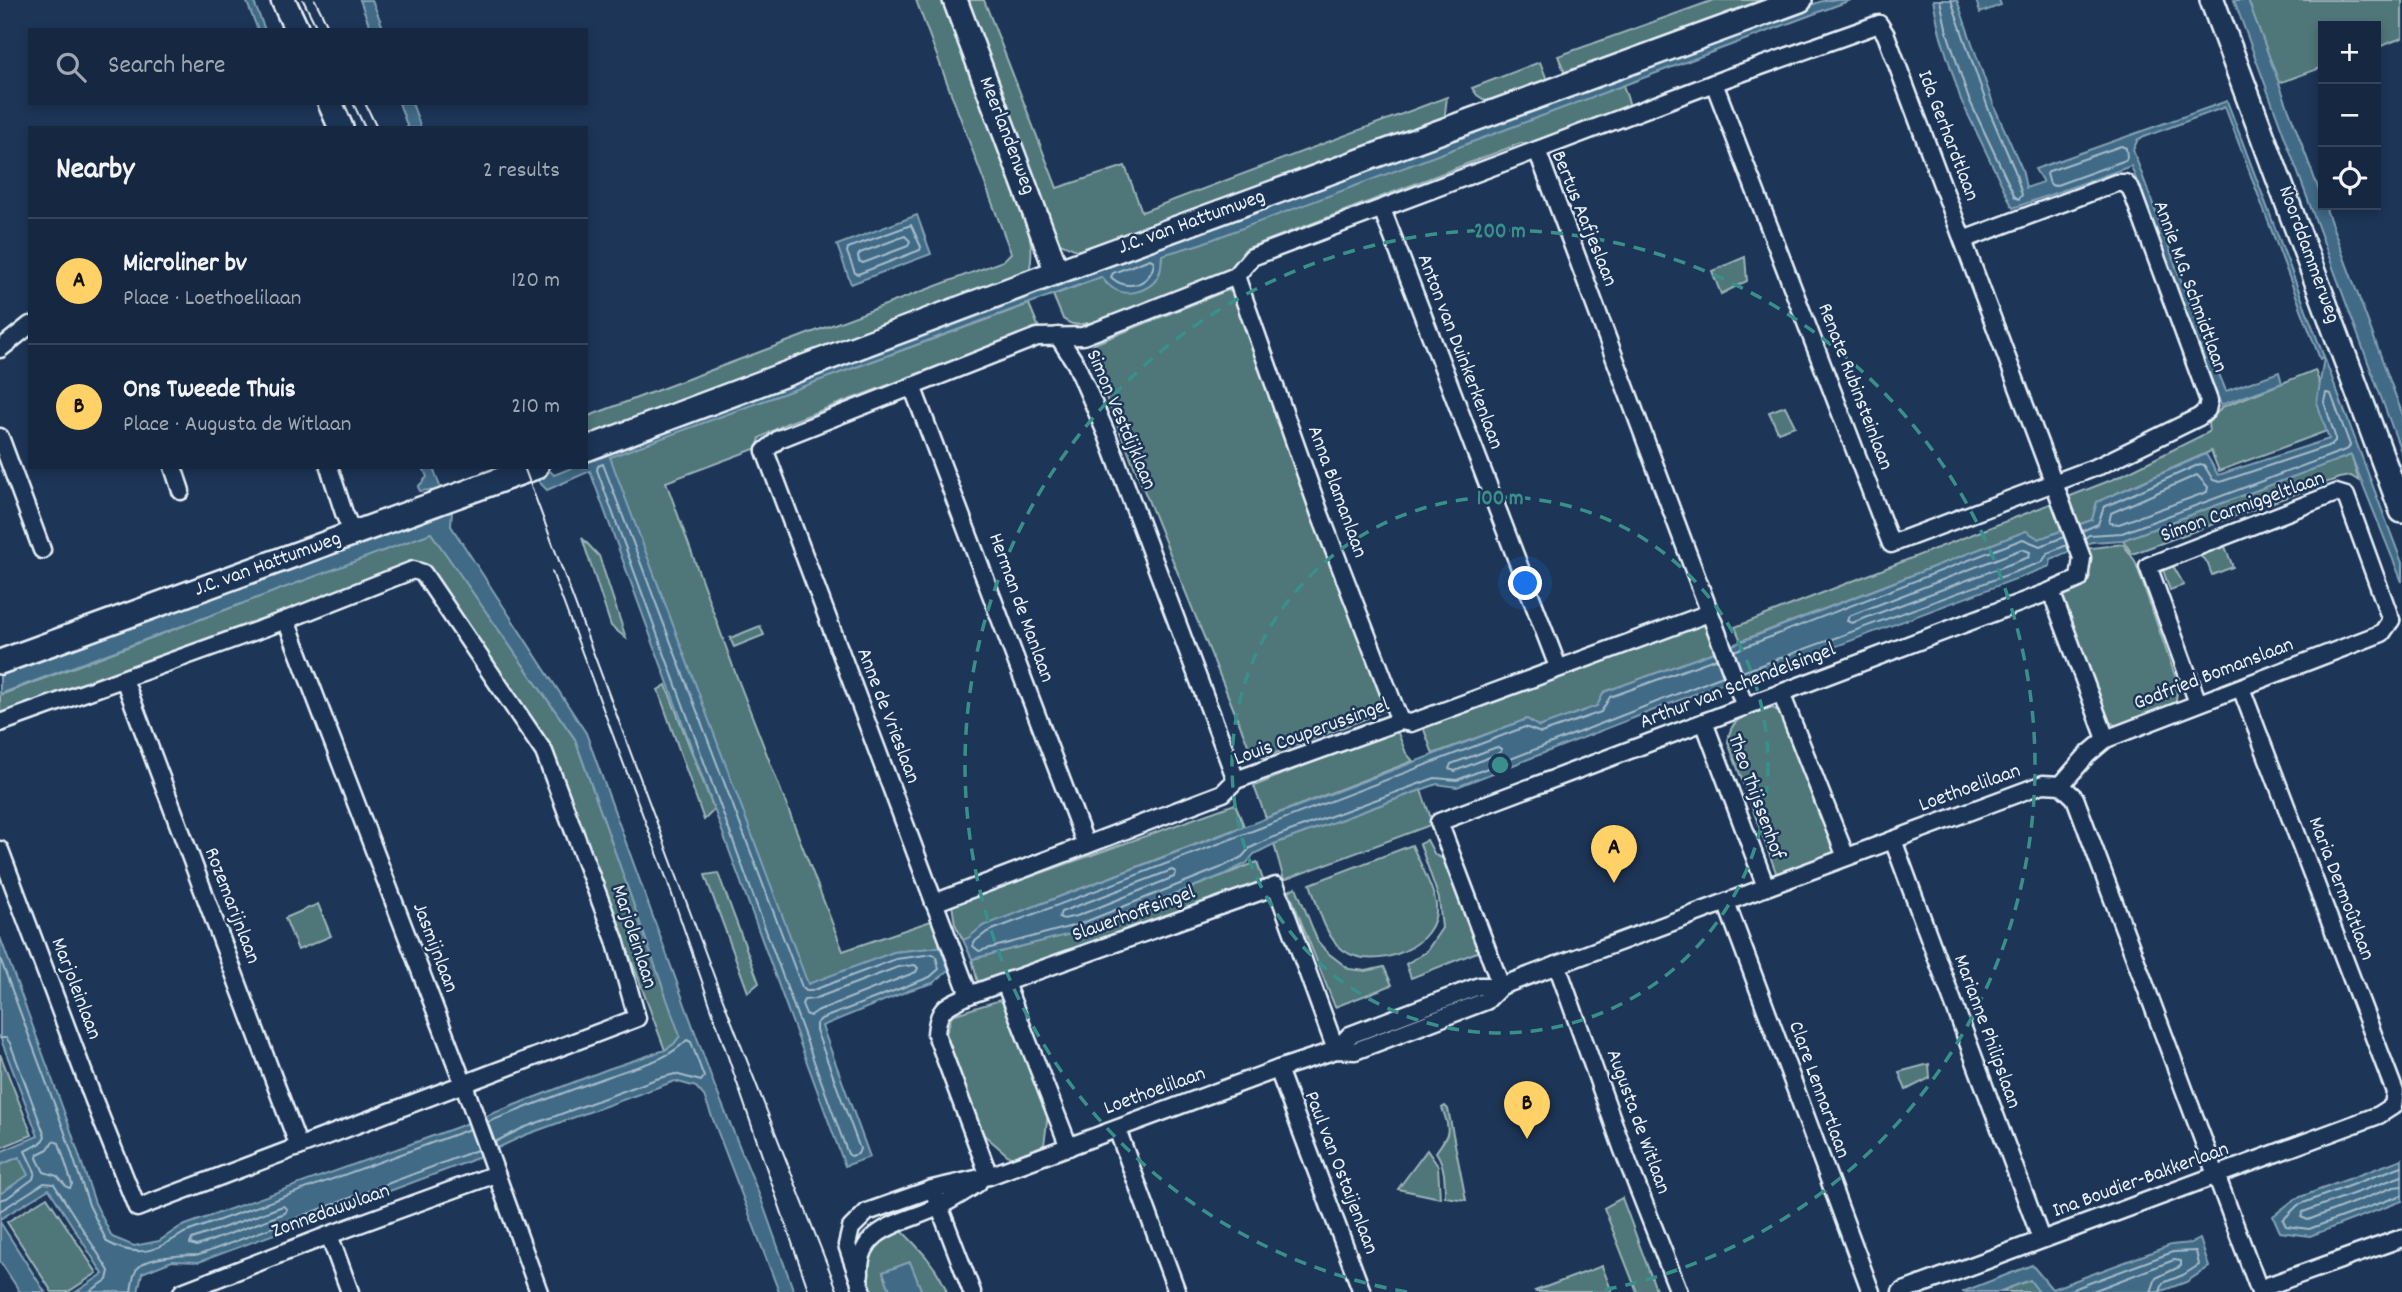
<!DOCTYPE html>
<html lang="en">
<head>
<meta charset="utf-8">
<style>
	:root { --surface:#162841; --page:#23344c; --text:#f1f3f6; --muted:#9ea6b1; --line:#35445a; --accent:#ffd166 }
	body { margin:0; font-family:Dekko,sans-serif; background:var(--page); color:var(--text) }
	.controls { position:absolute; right:21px; top:21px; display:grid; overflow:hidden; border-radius:0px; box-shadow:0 4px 10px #0003 }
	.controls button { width:63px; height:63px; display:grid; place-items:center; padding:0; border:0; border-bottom:2px solid var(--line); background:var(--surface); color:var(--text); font:35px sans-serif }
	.you { position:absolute; left:1526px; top:584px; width:24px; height:24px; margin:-18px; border:5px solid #fff; border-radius:50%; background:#1a73e8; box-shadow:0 0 0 10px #1a73e833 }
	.badge { display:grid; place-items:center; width:46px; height:46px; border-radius:50%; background:var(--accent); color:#111; font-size:23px; font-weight:700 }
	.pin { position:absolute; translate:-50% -58px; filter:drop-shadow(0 2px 4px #0008) }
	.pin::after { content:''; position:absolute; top:37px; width:24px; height:21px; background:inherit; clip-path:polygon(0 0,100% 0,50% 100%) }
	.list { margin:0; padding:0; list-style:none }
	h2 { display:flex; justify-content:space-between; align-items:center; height:91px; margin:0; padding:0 28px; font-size:30px }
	h2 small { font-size:23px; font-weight:400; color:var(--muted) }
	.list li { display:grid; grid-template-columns:46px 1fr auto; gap:21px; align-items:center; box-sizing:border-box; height:126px; padding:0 28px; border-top:2px solid var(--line) }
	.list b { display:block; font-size:26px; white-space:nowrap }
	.list p { margin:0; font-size:23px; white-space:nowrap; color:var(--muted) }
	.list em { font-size:23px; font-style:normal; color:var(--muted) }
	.icon { flex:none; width:38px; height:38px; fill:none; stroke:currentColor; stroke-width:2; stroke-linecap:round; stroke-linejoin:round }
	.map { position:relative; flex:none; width:2402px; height:1292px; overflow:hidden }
	.search { position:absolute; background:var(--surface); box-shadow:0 4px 10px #0003; left:28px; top:28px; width:560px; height:77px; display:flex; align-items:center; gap:18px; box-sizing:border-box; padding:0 24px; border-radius:0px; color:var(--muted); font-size:26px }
	.panel { position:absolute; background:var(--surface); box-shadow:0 4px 10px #0003; left:28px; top:126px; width:560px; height:343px; border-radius:0px }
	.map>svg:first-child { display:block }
	.green { fill:#4f7679; stroke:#9cb4b8; stroke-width:2 }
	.water { fill:#406b86; stroke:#83a1b4; stroke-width:2 }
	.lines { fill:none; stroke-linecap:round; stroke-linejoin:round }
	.shore { stroke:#a5bbca; stroke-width:2 }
	.street-casing { stroke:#e8f1f8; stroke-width:21 }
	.secondary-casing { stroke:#e8f1f8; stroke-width:28 }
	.street { stroke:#1d3557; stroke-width:16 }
	.secondary { stroke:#1d3557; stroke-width:23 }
	.tram { stroke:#e8f1f8; stroke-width:2 }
	.ring { fill:none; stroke:#3a8f8a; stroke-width:3.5; stroke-dasharray:12 9 }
	.labels { text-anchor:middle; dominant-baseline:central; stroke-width:5; stroke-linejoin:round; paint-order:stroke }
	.street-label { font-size:21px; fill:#e8f1f8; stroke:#1d3557 }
	.centre { fill:#3a8f8a; stroke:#1d3557; stroke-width:3.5 }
	.ring-label { font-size:21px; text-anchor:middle; font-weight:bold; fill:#3a8f8a; stroke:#1d3557; stroke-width:5; stroke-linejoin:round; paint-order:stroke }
</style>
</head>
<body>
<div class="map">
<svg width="2402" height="1292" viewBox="0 0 2402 1292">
	<rect width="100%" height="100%" fill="#1d3557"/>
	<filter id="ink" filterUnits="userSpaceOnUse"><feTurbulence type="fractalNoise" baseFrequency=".0143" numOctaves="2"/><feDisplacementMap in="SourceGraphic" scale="14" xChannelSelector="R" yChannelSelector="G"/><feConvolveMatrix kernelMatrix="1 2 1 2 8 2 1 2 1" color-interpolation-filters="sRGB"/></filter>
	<g filter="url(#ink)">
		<g class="green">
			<path d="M916 0H943L1027 226C1032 243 1033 255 1029 272L586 441V417L1003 261 1011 253Z"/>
			<polygon points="963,0 984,0 1057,188 1125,166 1142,212 1447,97 1444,122 1081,252 1060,243 1051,234"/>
			<polygon points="1714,0 1780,0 1567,78 1558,56"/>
			<polygon points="2248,0 2402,0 2402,38 2376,48 2376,26 2323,26 2323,67 2279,83"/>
			<polygon points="1540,62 1549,85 1492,105 1477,95 1472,88"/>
			<path d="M1622 82 1631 109 1540 145 1521 143 1245 249 1233 267 1221 276C1194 286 1095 329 1073 324 1071 324 1064 320 1063 319L1053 295 1102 277 1107 284 1154 282 1160 272 1162 255Z"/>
			<polygon points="1745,257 1747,281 1721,294 1712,271"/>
			<polygon points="1228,290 1236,296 1381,697 1387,708 1375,715 1263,758 1251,752 1090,358 1090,350 1094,344"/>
			<polygon points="1029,304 1039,328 785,424 760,438 757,448 666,482 735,672 843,951 931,921 938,934 940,947 894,952 808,985 609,457"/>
			<polygon points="2315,370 2335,428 2219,471 2211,451 2097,502 2092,520 2039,539 2026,531 1741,641 1735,627 2114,479 2209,432 2208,423 2222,407"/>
			<polygon points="1785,406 1795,426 1778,432 1769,412"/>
			<polygon points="2351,455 2359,481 2351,476 2339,478 2132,554 2123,540"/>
			<polygon points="431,532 575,739 678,1026 680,1036 674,1044 665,1050 552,747 430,568 421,563 408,566 0,718 0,695"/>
			<polygon points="582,538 599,556 626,638 611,626"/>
			<polygon points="2123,544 2135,561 2178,684 2175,708 2119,727 2106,720 2061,597 2090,577 2084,549"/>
			<polygon points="2224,544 2233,567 2212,575 2207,562 2198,554"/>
			<polygon points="2172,564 2184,585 2170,590 2162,567"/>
			<polygon points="1691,621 1707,626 1717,651 1604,692 1598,706 1539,727 1527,719 1433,754 1422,724"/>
			<polygon points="760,626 764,635 734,647 730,638"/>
			<polygon points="666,685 714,810 704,820 658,690"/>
			<path d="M1773 708 1782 714 1835 853 1777 875 1728 742C1730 714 1750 715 1773 708Z"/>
			<polygon points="1391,731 1398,733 1406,753 1413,761 1266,818 1254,786"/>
			<polygon points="1421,790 1433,824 1284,880 1274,844"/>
			<polygon points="1235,804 1244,826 983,926 968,939 963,940 955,924 952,905"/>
			<polygon points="1427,840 1435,855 1446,860 1480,951 1411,978 1406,964 1426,952 1442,928 1439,899 1420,844"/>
			<path d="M1412 845C1419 862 1434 888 1436 905 1440 947 1374 973 1343 950 1324 936 1318 905 1310 884Z"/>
			<polygon points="1257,862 1264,883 1015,973 978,983 972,959 1082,931"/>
			<polygon points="718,873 759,983 748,992 705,875"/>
			<polygon points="1296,887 1318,942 1328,953 1349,969 1366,971 1384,967 1392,985 1335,1007 1289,891"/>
			<polygon points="318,904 331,936 298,950 285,918"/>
			<polygon points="1000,1000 1010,1008 1048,1114 1044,1145 1011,1158 984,1135 945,1037 952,1015"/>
			<polygon points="0,1054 32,1135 0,1148"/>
			<polygon points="1929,1064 1930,1078 1906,1090 1899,1072"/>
			<path d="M1445 1106 1448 1109 1466 1200 1445 1197C1445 1181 1445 1165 1436 1152 1450 1133 1451 1131 1442 1108Z"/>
			<polygon points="1427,1150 1438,1166 1440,1198 1398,1189"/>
			<polygon points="19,1157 29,1175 0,1194 0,1165"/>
			<polygon points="47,1197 97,1273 68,1292 52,1292 7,1222"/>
			<polygon points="1622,1198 1657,1292 1637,1292 1604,1208"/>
			<path d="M900 1229C920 1249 937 1266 947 1292H922L910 1262 883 1272 891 1292H871L866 1265 878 1240Z"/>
			<polygon points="1602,1266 1612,1292 1536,1292 1535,1291"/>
			<polygon points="2030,1280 2039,1292 1998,1292"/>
		</g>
		<g class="water">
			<polygon points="246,0 253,0 265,30 258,30"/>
			<polygon points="360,0 372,0 384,30 371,30"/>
			<path d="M1825 0H1851L1200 244 1162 255C1161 260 1162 266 1160 271 1155 290 1129 298 1114 289 1109 286 1105 281 1101 277L610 457 808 984 894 952 940 947 949 970 933 983 910 990 822 1026 870 1157 845 1166 590 471 547 490 539 482 540 475 550 471 554 475 574 467H586V463L1181 240 1195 231 1481 124Z"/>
			<polygon points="1933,0 1957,0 1994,106 2022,169 2026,188 2043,182 2035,169 2227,101 2402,563 2402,582 2351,455 2123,540 2092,542 2051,559 2050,566 1754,677 1729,681 1695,694 1457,787 1437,784 1274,844 1254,854 1247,863 1223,875 1082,931 972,959 963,940 968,938 983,926 1527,719 1539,727 1597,706 1604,692 1717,651 2026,531 2039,539 2092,520 2097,502 2206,454 2218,475 2329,439 2317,402 2324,357 2320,359 2225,107 2138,139 2133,150 2185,291 2226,391 2279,372 2282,383 2221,405 2131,166 2013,208 1961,100 1940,34"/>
			<polygon points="1976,0 1999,0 2001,5 1980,13"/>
			<polygon points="2234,0 2248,0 2402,413 2402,454"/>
			<polygon points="399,103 412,103 421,128 408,128"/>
			<polygon points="917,215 931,254 851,284 837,245"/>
			<polygon points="423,467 433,467 442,492 435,494 430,490 420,491 418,487 427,477"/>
			<polygon points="448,507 452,510 451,526 586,733 715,1087 761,1199 794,1292 779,1292 704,1096 696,1087 675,1081 525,1135 470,1161 199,1262 172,1261 142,1273 138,1292 76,1292 103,1274 49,1189 0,1219 0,1194 28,1175 19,1157 0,1165 0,1152 38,1136 0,1037 0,937 70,1128 95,1203 112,1237 134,1246 159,1241 180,1227 455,1128 608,1069 665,1050 674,1044 680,1036 575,739 431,533 0,694 0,676 440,516 441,510"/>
			<polygon points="2402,1159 2402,1201 2310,1236 2280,1232 2273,1216 2295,1199"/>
			<polygon points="0,1222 45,1292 20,1292 0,1261"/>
			<polygon points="2200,1239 2209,1267 2186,1282 2159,1292 2039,1292 2030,1280 1998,1292 1962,1292 2032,1265 2052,1289 2171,1245 2191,1243"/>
			<polygon points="910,1262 922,1292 891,1292 883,1272"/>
		</g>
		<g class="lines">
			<g class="shore">
				<polyline points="1940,0 1947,32 1968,97 2015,197 2019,199 2022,195 2015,171 1988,108 1951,0"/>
				<polygon points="2121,146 2126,148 2127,157 2126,160 2054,186 2050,184 2047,174 2049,171"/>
				<polygon points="911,225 921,247 920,250 858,274 855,273 847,252 848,248"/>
				<polygon points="905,236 910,241 908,246 863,263 859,261 858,256 860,253"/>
				<path d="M1150 259 1154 261C1153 284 1127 293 1111 277L1113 273Z"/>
				<polygon points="603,464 802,987 806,991 811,991 896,959 933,954 936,957 939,969 930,977 821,1019 816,1024 816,1030 860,1149 858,1154 851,1156 848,1154 597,470 598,466"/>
				<polygon points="2197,475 2208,487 2207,492 2119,524 2109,523 2111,513"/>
				<polyline points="2082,531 2098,524 2104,507 2200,464 2204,465 2213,480 2220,482 2331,445 2335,441 2335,436 2324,402 2326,393 2331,394 2350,445 2348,449 2122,533 2089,535 2085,538"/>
				<polygon points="2022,549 2030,552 2029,557 1852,623 1847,621 1849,616"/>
				<polyline points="1734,651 2023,539 2040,546 2064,537"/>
				<polyline points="1717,658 1610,697 1601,712 1541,733 1525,727 987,932 974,942 973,946 979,951 1080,924 1220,868 1242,857 1250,848 1271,838 1435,778 1457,780 1723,676"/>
				<polyline points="1742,672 2042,562 2048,553 2067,545"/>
				<polygon points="1497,747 1502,749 1500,753 1455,771 1449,769 1451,764"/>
				<polygon points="1172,870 1176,872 1174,877 1077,916 1063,919 1059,917 1061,912"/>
				<path d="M0 958 64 1130 89 1205 107 1242C138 1259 156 1251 184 1233L470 1129"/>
				<polygon points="915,965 918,968 916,972 817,1011 810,1016 806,1014 802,1004 804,1000 814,999 898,967"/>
				<polyline points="0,1038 6,1038 10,1043 45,1136 41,1143 25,1151 35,1172 33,1179 7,1198 0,1200"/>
				<path d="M488 1122C528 1107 569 1090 610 1076 641 1064 663 1063 687 1040L691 1042 704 1077 701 1081 675 1074 656 1079 523 1128 495 1142"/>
				<polygon points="53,1141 59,1143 72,1184 70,1188 67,1187 57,1176 44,1172 37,1158 38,1154 48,1149"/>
				<polyline points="2402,1166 2298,1205 2283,1220 2286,1226 2309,1229 2402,1195"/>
				<polyline points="2402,1176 2303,1212 2301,1217 2308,1220 2394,1187 2402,1186"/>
				<polygon points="283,1206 287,1209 285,1213 197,1246 190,1244 192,1239"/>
				<polyline points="0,1211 44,1183 54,1184 109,1271 107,1280 89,1292"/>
				<path d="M131 1292C132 1286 133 1274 137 1269 147 1256 184 1255 199 1255L477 1150"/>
				<polyline points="2065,1292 2173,1252 2196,1251 2199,1265 2183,1275 2163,1283 2160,1292"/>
				<polyline points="2090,1292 2174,1260 2181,1261 2181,1266 2156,1278 2151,1292"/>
			</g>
			<g class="street-casing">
				<g id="street">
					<polyline points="1714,83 1891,544 2099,466 2199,417 2207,410 2209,401 2131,189 2125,183 2116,183 1963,240"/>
					<polyline points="1382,209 1558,667"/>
					<polyline points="1236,276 1320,514 1400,721"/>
					<polyline points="1058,336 1076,364 1107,435 1236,780"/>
					<polyline points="0,349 30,325"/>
					<polyline points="912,386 1086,845"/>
					<polyline points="0,437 42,550"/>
					<polyline points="173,467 181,491"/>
					<polyline points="329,467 344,513 353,534"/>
					<polyline points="2051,591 2106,739"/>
					<polyline points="286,620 464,1085 539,1292"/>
					<polyline points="124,679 299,1147"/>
					<polyline points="1781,693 1846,857"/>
					<polyline points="2198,703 2148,566 2336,493 2346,496 2391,620"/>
					<polyline points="1704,722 1766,887"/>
					<polyline points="0,723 286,620 413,570 423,573 544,752 615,940 637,1018 137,1208 93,1098 0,850"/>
					<polyline points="2061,785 2087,755 2106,739 2382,633 2391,620"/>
					<polyline points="1893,840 2041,1239"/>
					<polyline points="1726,902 1871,1292"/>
					<polyline points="934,903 1223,793 1236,780 1400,721 1411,723 1709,613"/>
					<polyline points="1557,965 1623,1150 1679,1292"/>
					<polyline points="1005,983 1069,1147"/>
					<polyline points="1501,986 1439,822 2051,591 2079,579 2082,558 1886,35 1879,24 1727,78 1537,150"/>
					<polyline points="969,995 765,451 779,439 1037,337 1083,336 1135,316 1236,276 1252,257 1537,150 1745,707"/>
					<polyline points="1336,1050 1350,1035 1479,986 1501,986 2043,784 2061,785 2075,798 2260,1292"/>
					<polyline points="1278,1069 1362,1292"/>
					<polyline points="1117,1129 1177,1292"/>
					<path d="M989 1176 936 1034C938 1007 946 1006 969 995L1276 886 1336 1050"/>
					<polyline points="936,1198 972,1292"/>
					<polyline points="329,1235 350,1292"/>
					<path d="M860 1274C857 1226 907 1223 940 1206 953 1199 966 1191 978 1183"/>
					<polyline points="2259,1289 2402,1238"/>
					<polyline points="182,1292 329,1235 496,1174"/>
					<polyline points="863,1292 847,1245 851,1228 867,1212 932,1189 989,1176 1278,1069 1336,1050 1355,1051 1486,1001 1501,986"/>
					<polyline points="1901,1292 2379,1115 2393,1106 2395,1092 2241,688"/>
				</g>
			</g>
			<g class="secondary-casing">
				<g id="secondary">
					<polyline points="283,0 297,30"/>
					<polyline points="955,0 1057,272"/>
					<polyline points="2212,0 2402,511"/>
					<polyline points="330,103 341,128"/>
					<polyline points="586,449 1057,272 1800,0"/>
					<polyline points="0,662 536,467"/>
				</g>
			</g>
			<use href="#street" class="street"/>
			<use href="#secondary" class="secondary"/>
			<g class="tram">
				<polyline points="303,0 318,30"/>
				<polyline points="315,0 330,30"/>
				<polyline points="353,103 365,128"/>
				<polyline points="365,103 377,128"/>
				<polyline points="524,467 717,984 838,1292"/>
				<polyline points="552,572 667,880 809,1292"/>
			</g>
		</g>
	</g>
	<g class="ring">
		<circle cx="1500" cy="765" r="268"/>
		<path d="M1407 1292A535 535 0 1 1 1593 1292"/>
	</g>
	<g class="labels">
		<g class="street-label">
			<text transform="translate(1006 136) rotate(69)">Meerlandenweg</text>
			<text transform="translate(1947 136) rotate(69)">Ida Gerhardtlaan</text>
			<text transform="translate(1583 219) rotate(68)">Bertus Aafjeslaan</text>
			<text transform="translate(1192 223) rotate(-20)">J.C. van Hattumweg</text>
			<text transform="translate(2308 255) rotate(70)">Noorddammerweg</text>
			<text transform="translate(2189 287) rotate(70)">Annie M.G. Schmidtlaan</text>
			<text transform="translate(1459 352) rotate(69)">Anton van Duinkerkenlaan</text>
			<text transform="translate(1854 387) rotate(69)">Renate Rubinsteinlaan</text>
			<text transform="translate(1120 420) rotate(67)">Simon Vestdijklaan</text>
			<text transform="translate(1336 492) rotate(70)">Anna Blamanlaan</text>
			<text transform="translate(2243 508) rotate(-20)">Simon Carmiggeltlaan</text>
			<text transform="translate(268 565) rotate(-20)">J.C. van Hattumweg</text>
			<text transform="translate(1020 608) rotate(70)">Herman de Manlaan</text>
			<text transform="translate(2214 675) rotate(-21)">Godfried Bomanslaan</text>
			<text transform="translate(1738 687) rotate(-21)">Arthur van Schendelsingel</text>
			<text transform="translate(887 716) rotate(69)">Anne de Vrieslaan</text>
			<text transform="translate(1312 733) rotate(-20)">Louis Couperussingel</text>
			<text transform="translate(1970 789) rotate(-20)">Loethoelilaan</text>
			<text transform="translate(1755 797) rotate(70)">Theo Thijssenhof</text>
			<text transform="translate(2340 889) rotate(69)">Maria Dermoûtlaan</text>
			<text transform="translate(231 906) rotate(69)">Rozemarijnlaan</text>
			<text transform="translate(1134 915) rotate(-20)">Slauerhoffsingel</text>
			<text transform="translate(633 937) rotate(72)">Marjoleinlaan</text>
			<text transform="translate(434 948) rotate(69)">Jasmijnlaan</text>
			<text transform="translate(75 989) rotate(69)">Marjoleinlaan</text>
			<text transform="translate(1986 1032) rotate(70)">Marianne Philipslaan</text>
			<text transform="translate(1818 1090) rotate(70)">Clare Lennartlaan</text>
			<text transform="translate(1155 1092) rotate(-20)">Loethoelilaan</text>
			<text transform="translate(1637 1122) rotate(70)">Augusta de Witlaan</text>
			<text transform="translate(1340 1173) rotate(69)">Paul van Ostaijenlaan</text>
			<text transform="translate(2141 1181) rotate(-20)">Ina Boudier-Bakkerlaan</text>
			<text transform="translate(331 1212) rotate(-20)">Zonnedauwlaan</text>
		</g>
	</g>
	<circle cx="1500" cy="765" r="10" class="centre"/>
	<g class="ring-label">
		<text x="1500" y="237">200 m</text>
		<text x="1500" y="504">100 m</text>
	</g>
</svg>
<div class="controls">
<button>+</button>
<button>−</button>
<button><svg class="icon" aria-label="locate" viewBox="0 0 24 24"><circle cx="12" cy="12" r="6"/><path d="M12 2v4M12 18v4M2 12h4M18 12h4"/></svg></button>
</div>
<div class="you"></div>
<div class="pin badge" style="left:1614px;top:883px">A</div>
<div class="pin badge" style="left:1527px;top:1139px">B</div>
<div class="search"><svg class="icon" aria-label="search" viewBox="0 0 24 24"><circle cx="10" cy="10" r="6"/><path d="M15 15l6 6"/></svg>Search here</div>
<section class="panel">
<h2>Nearby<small>2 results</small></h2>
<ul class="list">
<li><span class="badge">A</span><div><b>Microliner bv</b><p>Place · Loethoelilaan</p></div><em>120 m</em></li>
<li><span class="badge">B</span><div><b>Ons Tweede Thuis</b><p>Place · Augusta de Witlaan</p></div><em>210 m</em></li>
</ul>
</section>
</div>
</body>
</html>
